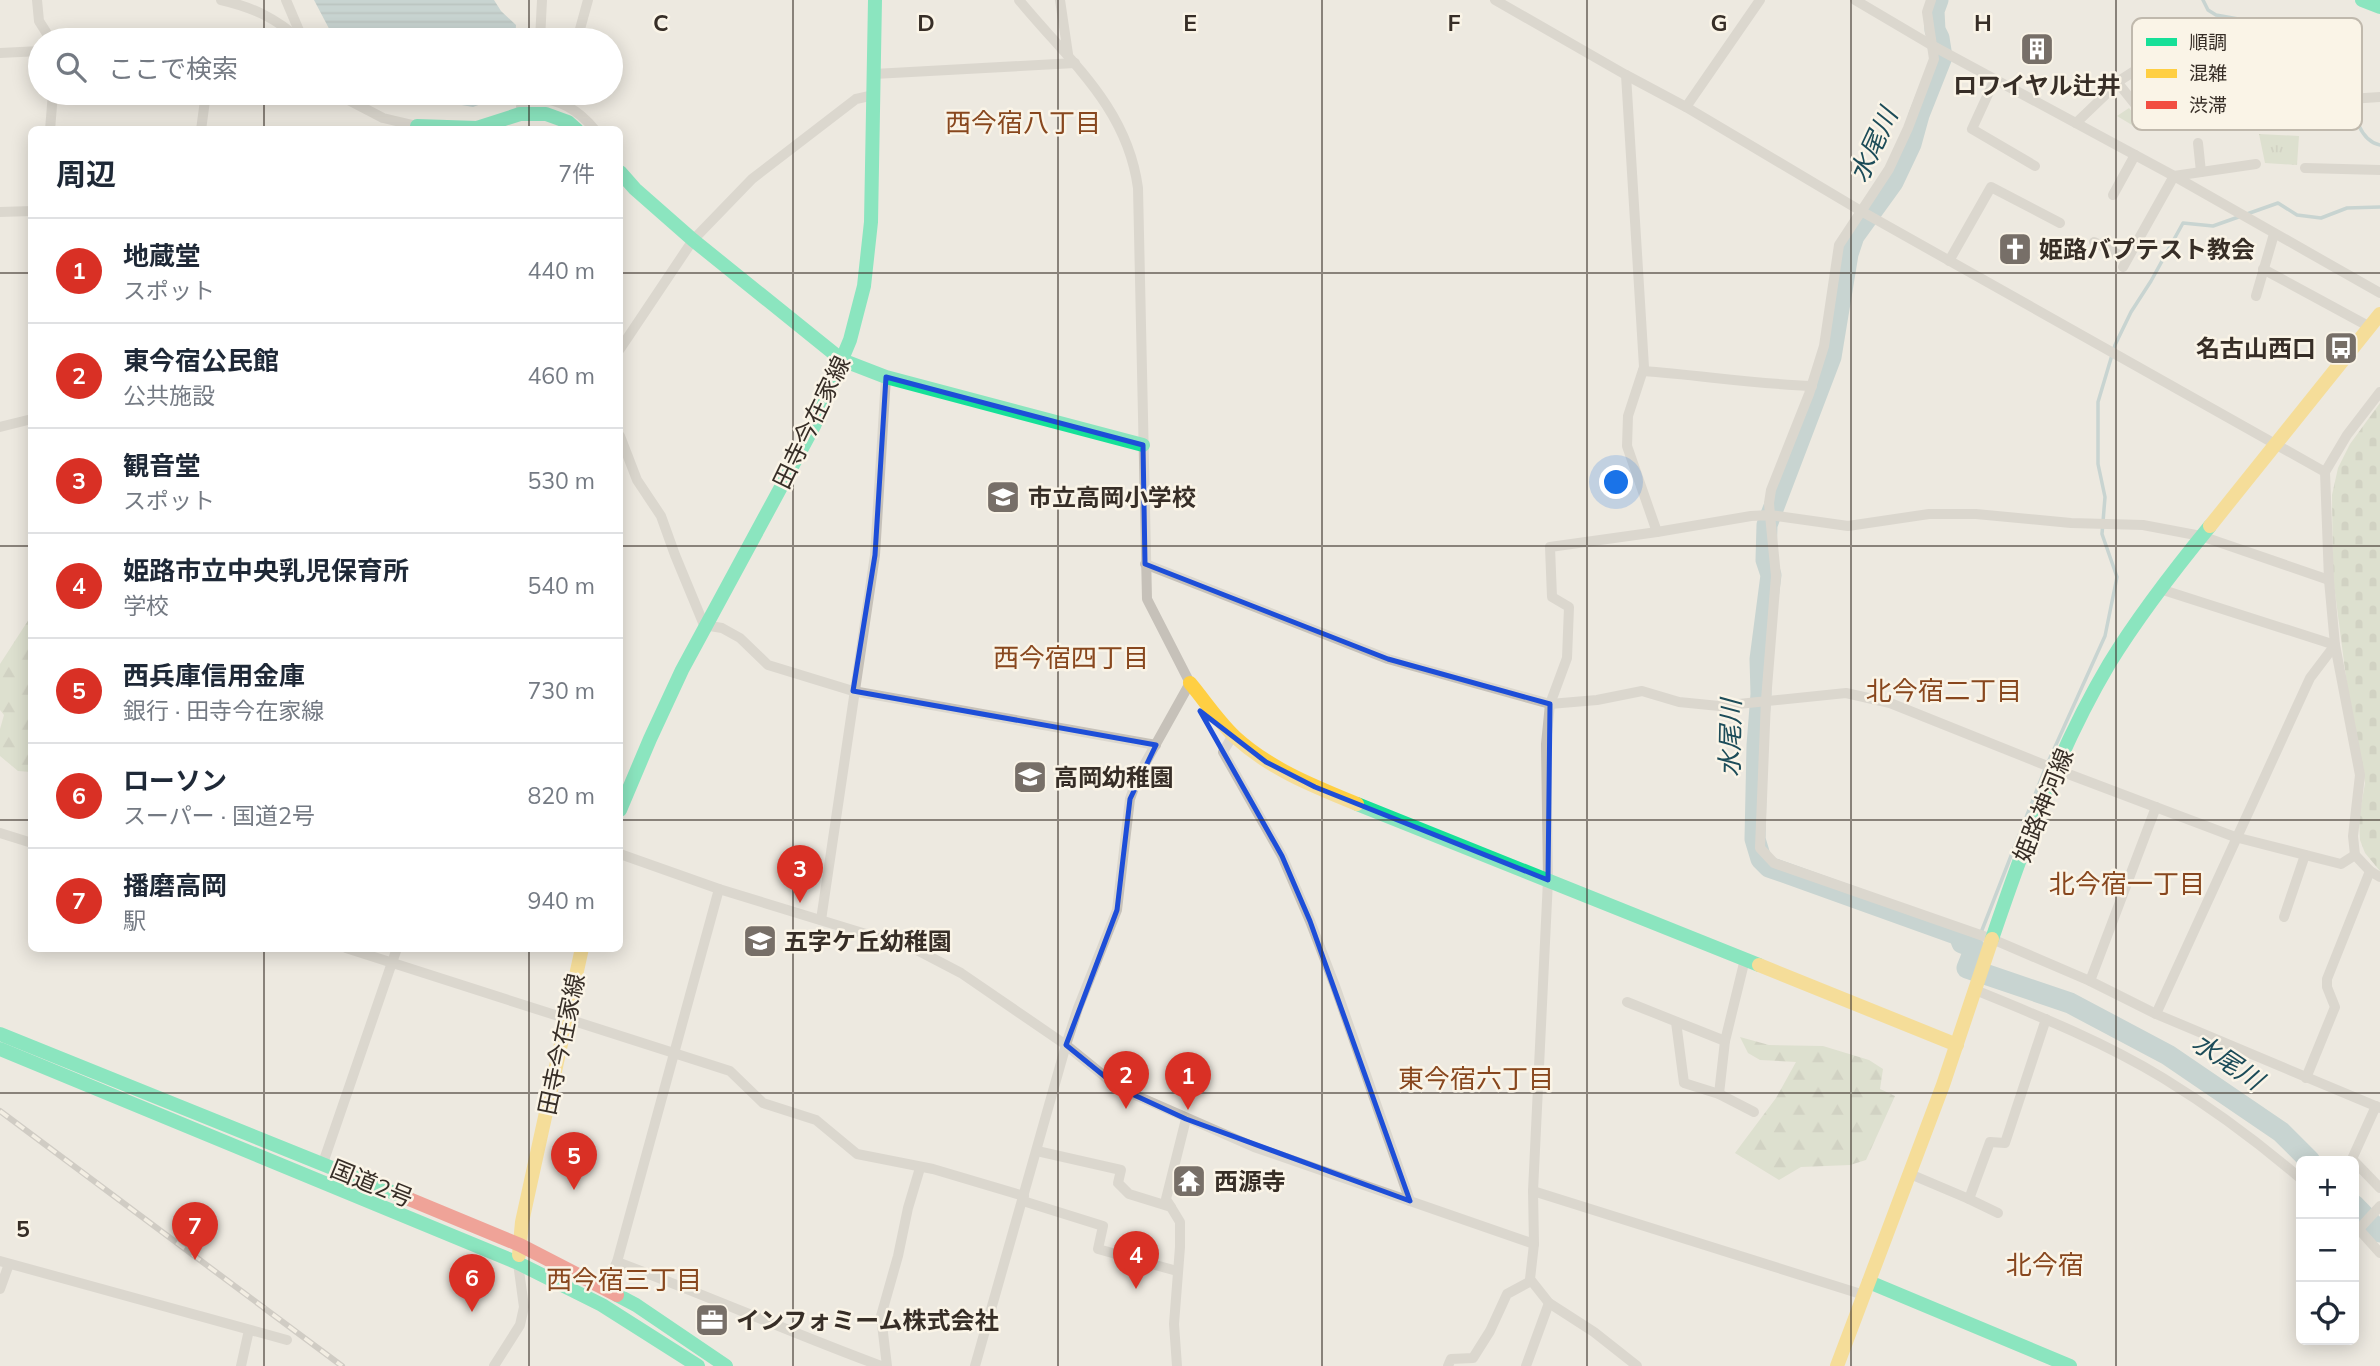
<!DOCTYPE html>
<html lang="ja">
<head>
<meta charset="utf-8">
<style>
	:root { --surface:#fff; --page:#f2f2f3; --text:#1f2937; --muted:#747a83; --line:#e0e1e3; --accent:#d93025 }
	body { margin:0; font-family:Mulish,"Noto Sans JP",sans-serif; background:var(--page); color:var(--text) }
	.controls { position:absolute; right:21px; bottom:21px; display:grid; overflow:hidden; border-radius:10px; box-shadow:0 4px 18px #0003 }
	.controls button { width:63px; height:63px; display:grid; place-items:center; padding:0; border:0; border-bottom:2px solid var(--line); background:var(--surface); color:var(--text); font:35px sans-serif }
	.you { position:absolute; left:1617px; top:483px; width:24px; height:24px; margin:-18px; border:5px solid #fff; border-radius:50%; background:#1a73e8; box-shadow:0 0 0 10px #1a73e833 }
	.badge { display:grid; place-items:center; width:46px; height:46px; border-radius:50%; background:var(--accent); color:#fff; font-size:23px; font-weight:700 }
	.pin { position:absolute; translate:-50% -58px; filter:drop-shadow(0 2px 4px #0008) }
	.pin::after { content:''; position:absolute; top:37px; width:24px; height:21px; background:inherit; clip-path:polygon(0 0,100% 0,50% 100%) }
	.list { margin:0; padding:0; list-style:none }
	h2 { display:flex; justify-content:space-between; align-items:center; height:91px; margin:0; padding:0 28px; font-size:30px }
	h2 small { font-size:23px; font-weight:400; color:var(--muted) }
	.list li { display:grid; grid-template-columns:46px 1fr auto; gap:21px; align-items:center; box-sizing:border-box; height:105px; padding:0 28px; border-top:2px solid var(--line) }
	.list b { display:block; font-size:26px; white-space:nowrap }
	.list p { margin:0; font-size:23px; white-space:nowrap; color:var(--muted) }
	.list em { font-size:23px; font-style:normal; color:var(--muted) }
	.icon { flex:none; width:38px; height:38px; fill:none; stroke:currentColor; stroke-width:2; stroke-linecap:round; stroke-linejoin:round }
	.map { position:relative; flex:none; width:2380px; height:1366px; overflow:hidden }
	.search { position:absolute; background:var(--surface); box-shadow:0 4px 18px #0003; left:28px; top:28px; width:595px; height:77px; display:flex; align-items:center; gap:18px; box-sizing:border-box; padding:0 24px; border-radius:38px; color:var(--muted); font-size:26px }
	.panel { position:absolute; background:var(--surface); box-shadow:0 4px 18px #0003; left:28px; top:126px; width:595px; height:826px; border-radius:10px }
	.map>svg:first-child { display:block }
	.forest { fill:url(#forest-firs) }
	.cemetery { fill:url(#cemetery-stones) }
	.park { fill:url(#park-tufts) }
	.water { fill:url(#water-rules) }
	.lines { fill:none; stroke-linecap:round; stroke-linejoin:round }
	.stream { stroke:#9cbabe; stroke-width:3.5 }
	.river { stroke:#9cbabe; stroke-width:21 }
	.street { stroke:#c6c1b9; stroke-width:10 }
	.fast { stroke:#16e098; stroke-width:14 }
	.slow { stroke:#ffcf43; stroke-width:14 }
	.jam { stroke:#f24e42; stroke-width:14 }
	.rail-casing { stroke:#aea9a3; stroke-width:6 }
	.rail { stroke:#faf4e7; stroke-width:3.5; stroke-dasharray:10; stroke-linecap:butt }
	.marked { fill:none; stroke:#1d4ed8; stroke-width:5; stroke-linejoin:round }
	.grid { fill:none; stroke:#372e27; stroke-width:2; stroke-opacity:0.55 }
	.labels { text-anchor:middle; dominant-baseline:central; stroke-width:5; stroke-linejoin:round; paint-order:stroke }
	.poi-label { font-size:24px; font-weight:bold; fill:#372e27; stroke:#faf4e7; text-anchor:start }
	.street-label { font-size:24px; fill:#372e27; stroke:#faf4e7 }
	.neighbourhood-label { font-size:26px; fill:#88471e; stroke:#faf4e7 }
	.water-label { font-size:26px; font-style:italic; fill:#1c4c59; stroke:#faf4e7 }
	.key { fill:#faf4e7; stroke:#c0b9ad; stroke-width:2 }
	.key-label { font-size:19px; fill:#372e27 }
	.grid-label { font-size:23px; text-anchor:middle; font-weight:bold; fill:#372e27; stroke:#faf4e7; stroke-width:5; stroke-linejoin:round; paint-order:stroke }
</style>
</head>
<body>
<div class="map">
<svg width="2380" height="1366" viewBox="0 0 2380 1366">
	<defs>
		<pattern id="forest-firs" width="22" height="20" patternUnits="userSpaceOnUse" patternTransform="scale(1.75)"><rect width="22" height="20" fill="#cbd4ba"/><path d="M5 1l3.5 6h-7zM16 11l3.5 6h-7z" fill="#afb6a0"/></pattern>
		<pattern id="cemetery-stones" width="16" height="16" patternUnits="userSpaceOnUse" patternTransform="scale(1.75)"><rect width="16" height="16" fill="#cbd4ba"/><path d="M2 7V4a2 2 0 0 1 4 0v3zM10 15v-3a2 2 0 0 1 4 0v3z" fill="#afb6a0"/></pattern>
		<pattern id="park-tufts" width="24" height="20" patternUnits="userSpaceOnUse" patternTransform="scale(1.75)"><rect width="24" height="20" fill="#cbd4ba"/><path d="M3 7l-1-3M5 7V3M7 7l1-3M15 17l-1-3M17 17v-4M19 17l1-3" fill="none" stroke="#afb6a0"/></pattern>
		<pattern id="water-rules" width="6" height="5" patternUnits="userSpaceOnUse" patternTransform="scale(1.75)"><rect width="6" height="5" fill="#9cbabe"/><path d="M0 2.5h6" fill="none" stroke="#80989a"/></pattern>
	</defs>
	<rect width="100%" height="100%" fill="#ede9e0"/>
	<g class="forest">
		<polygon points="31,616 32,772 31,772 18,771 0,756 0,729 4,715 0,710 0,664"/>
		<polygon points="1740,1037 1769,1045 1823,1046 1869,1060 1883,1069 1880,1089 1895,1096 1866,1160 1850,1165 1801,1167 1779,1180 1735,1153 1776,1098 1796,1062 1760,1060 1748,1053"/>
	</g>
	<polygon class="cemetery" points="2380,403 2380,871 2365,853 2360,840 2359,818 2365,783 2347,685 2333,577 2332,495 2338,468 2350,444"/>
	<g class="park">
		<polygon points="2129,108 2137,118 2141,119 2142,131 2117,116"/>
		<polygon points="2259,134 2299,136 2297,165 2265,163"/>
	</g>
	<g class="water">
		<polygon points="314,0 494,0 501,11 516,25 515,40 335,40"/>
		<polygon points="393,93 496,93 489,101 473,107"/>
	</g>
	<g class="lines">
		<g class="stream">
			<path d="M2203 0 2208 10 2216 15 2244 20 2276 38 2297 42H2331C2355 69 2345 138 2380 145"/>
			<polyline points="1975,948 2045,769 2105,636 2117,577 2102,534 2105,497 2098,464 2098,402 2115,345 2131,312 2151,281 2183,223 2213,226 2278,203 2297,215 2321,218 2347,208 2380,207"/>
		</g>
		<g class="river">
			<polyline points="1938,0 1934,11 1935,30 1939,38 1942,57 1919,115 1911,144 1893,182 1854,236 1848,254 1831,357 1767,525 1766,560 1771,575 1760,659 1761,694 1757,745 1755,839 1761,859 1769,867 1959,935 1962,943 1975,948 1967,968 2070,1003 2168,1055 2281,1132 2310,1161"/>
			<polyline points="2354,1205 2380,1232"/>
		</g>
		<g class="street">
			<polyline points="37,0 39,21 51,40"/>
			<path d="M221 0C252 7 276 18 300 40"/>
			<polyline points="286,0 303,40"/>
			<polyline points="1060,0 1068,54"/>
			<polyline points="1495,0 1626,75 1686,107 1861,211 2325,472 2329,580 2335,645 2360,775 2353,836 2355,855 2370,871 2380,877"/>
			<polyline points="1855,0 1933,46 2174,176 2380,293"/>
			<polyline points="1931,0 1927,12 1934,59 1908,128 1889,169 1839,245 1824,346 1809,394 1771,490 1769,503 1770,515 1848,526 1929,514 1976,514 2071,523 2143,525 2201,536 2329,580"/>
			<polyline points="540,40 542,0"/>
			<polyline points="577,40 588,0"/>
			<polyline points="0,53 40,51"/>
			<polyline points="2267,73 2269,104"/>
			<polyline points="874,74 1075,63"/>
			<polyline points="1626,75 1644,367 1628,416 1627,446 1657,532"/>
			<polyline points="1995,79 1972,129 2035,166"/>
			<polyline points="2118,83 2142,113 2380,97"/>
			<polyline points="335,93 383,118 417,126 418,130"/>
			<polyline points="1686,107 1760,0"/>
			<path d="M520 114 521 107 527 99C555 96 577 108 595 130"/>
			<polyline points="2076,123 2122,79 2164,52"/>
			<polyline points="50,130 53,93"/>
			<polyline points="201,130 206,93"/>
			<polyline points="2198,143 2201,172"/>
			<polyline points="2305,168 2380,170"/>
			<polyline points="2113,195 2135,155"/>
			<polyline points="0,212 32,211"/>
			<polyline points="2094,242 2127,259"/>
			<polyline points="1949,261 1991,187 2060,223"/>
			<polyline points="2123,267 2174,176 2256,164"/>
			<polyline points="2263,269 2370,327"/>
			<polyline points="2256,296 2274,234"/>
			<polyline points="620,349 693,240 752,179 856,99 874,95"/>
			<path d="M1643 371C1699 375 1755 384 1812 386"/>
			<polyline points="0,427 32,419"/>
			<polyline points="620,436 637,480 661,516 675,555 704,625 722,628 740,638 768,665 853,691 1156,745"/>
			<polyline points="2325,472 2347,435 2380,392"/>
			<polyline points="1145,564 1388,659 1550,704 1597,700 1642,691 1679,702 1719,706 1846,693 1890,703 2055,769 2235,837 2341,864 2355,855"/>
			<polyline points="1233,735 1223,752 1282,856 1310,921 1335,986 1410,1201"/>
			<polyline points="0,833 32,843"/>
			<polyline points="620,854 719,889 915,949 961,973 1066,1045 1119,1088 1254,1147 1534,1244"/>
			<polyline points="2284,917 2305,855"/>
			<polyline points="821,920 875,555 886,377"/>
			<polyline points="346,948 730,1071 763,1103 816,1120 857,1154 933,1169 1024,1196"/>
			<polyline points="2090,981 2156,807"/>
			<path d="M1975 990C2039 1016 2104 1042 2163 1078 2212 1108 2258 1142 2301 1179"/>
			<polyline points="1627,1002 1725,1041"/>
			<polyline points="2156,1014 2310,678 2335,645 2160,589"/>
			<polyline points="1676,1022 1684,1083 1719,1094 1754,1112"/>
			<polyline points="2306,1078 2335,1007 2327,987 2327,979 2370,871"/>
			<polyline points="1719,1094 1725,1041 1745,959"/>
			<polyline points="2376,1106 2352,1159 2380,1188"/>
			<polyline points="1037,1151 1121,1170 1118,1183 1129,1194 1171,1207"/>
			<polyline points="323,1163 397,948"/>
			<polyline points="1910,1174 1969,1199 1990,1142 2005,1143 2046,1019"/>
			<polyline points="1533,1191 1864,1295"/>
			<polyline points="1969,1199 1998,1213"/>
			<polyline points="1023,1201 1103,1226 1098,1249 1177,1271"/>
			<polyline points="2354,1224 2380,1253"/>
			<polyline points="2359,1229 2380,1206"/>
			<polyline points="0,1261 287,1340"/>
			<path d="M617 1262C706 1295 792 1333 881 1366"/>
			<polyline points="604,1288 617,1262 719,889"/>
			<polyline points="0,1289 9,1264"/>
			<polyline points="241,1366 249,1330"/>
			<polyline points="494,1366 520,1325 524,1307 518,1263"/>
			<polyline points="887,1366 881,1316 898,1256 908,1208 920,1168"/>
			<path d="M975 1366 1066 1045 1078 1008 1117 910 1130 799 1138 776 1190 683 1147 599 1138 188C1127 106 1068 60 1019 0"/>
			<polyline points="1177,1366 1174,1324 1180,1247 1180,1222 1166,1199 1186,1119"/>
			<polyline points="1448,1366 1451,1359 1473,1358 1490,1331 1507,1294 1531,1281"/>
			<polyline points="1526,1366 1549,1303"/>
			<polyline points="1637,1366 1594,1332 1549,1303 1530,1279 1534,1244 1533,1191 1548,880 1546,744 1550,704 1567,658 1569,607 1552,597 1550,547 1657,532 1751,516 1770,515 1776,576 1766,700 1760,848 1774,863 1992,939 2090,981 2156,1014 2380,1108"/>
		</g>
		<g class="fast">
			<polyline points="2362,0 2380,7"/>
			<polyline points="417,126 477,128 520,114 546,114 568,122 577,130"/>
			<polyline points="620,172 635,189 693,240 842,360 886,377 1143,445"/>
			<polyline points="1357,804 1759,965"/>
			<polyline points="620,810 650,739 682,670 814,426 850,340 864,286 871,222 875,0"/>
			<path d="M1992 939C2024 845 2058 750 2109 664 2139 615 2174 570 2210 526"/>
			<polyline points="0,1034 409,1199"/>
			<polyline points="0,1049 518,1263 602,1305 698,1366"/>
			<polyline points="1869,1282 2070,1366"/>
			<polyline points="617,1295 636,1305 726,1366"/>
		</g>
		<g class="slow">
			<polyline points="2210,526 2380,314"/>
			<path d="M1190 683C1205 701 1218 721 1235 737 1270 769 1313 786 1357 804"/>
			<polyline points="1759,965 1957,1045"/>
			<polyline points="519,1255 522,1222 582,948"/>
			<polyline points="1837,1366 1943,1085 1992,939"/>
		</g>
		<polyline class="jam" points="409,1199 520,1245 617,1295"/>
		<g class="rail-casing">
			<polyline id="rail" points="0,1111 342,1366"/>
		</g>
		<use href="#rail" class="rail"/>
	</g>
	<path d="M0 0H2380V1366H0ZM886 377 1143 445 1145 564 1388 659 1550 704 1548 880 1315 787 1266 762 1200 711 1282 856 1310 921 1410 1201 1186 1119 1119 1088 1066 1045 1117 910 1130 799 1156 745 853 691 875 555Z" fill="#ede9e0" fill-opacity=".55" fill-rule="evenodd"/>
	<path class="marked" d="M886 377 1143 445 1145 564 1388 659 1550 704 1548 880 1315 787 1266 762 1200 711 1282 856 1310 921 1410 1201 1186 1119 1119 1088 1066 1045 1117 910 1130 799 1156 745 853 691 875 555Z"/>
	<path class="grid" d="M264 0V40M529 0V40M793 0V1366M1058 0V1366M1322 0V1366M1587 0V1366M1851 0V1366M2116 0V1366M264 93V130M529 93V130M0 273H32M620 273H2380M0 546H32M620 546H2380M0 820H32M620 820H2380M264 948V1366M529 948V1366M0 1093H2380"/>
	<defs>
		<g id="building-square" transform="scale(1.75)"><rect x="-9" y="-9" width="18" height="18" rx="4" fill="#776f68" stroke="#faf4e7"/><path d="M-4-6H4V6H1V3H-1V6H-4ZM-2.5-4.3h1.7v1.8h-1.7ZM.8-4.3h1.7v1.8H.8ZM-2.5-1h1.7V.8h-1.7ZM.8-1h1.7V.8H.8Z" fill="#fff"/></g>
		<g id="church-square" transform="scale(1.75)"><rect x="-9" y="-9" width="18" height="18" rx="4" fill="#776f68" stroke="#faf4e7"/><path d="M-1.2-6h2.4v3.5h3.3v2.4h-3.3V6h-2.4V-.1h-3.3v-2.4h3.3Z" fill="#fff"/></g>
		<g id="bus-square" transform="scale(1.75)"><rect x="-9" y="-9" width="18" height="18" rx="4" fill="#776f68" stroke="#faf4e7"/><path d="M-5-6H5V4H4V6H2V4H-2V6H-4V4H-5ZM-3.5-4V0h7V-4ZM-3.5 1.2v1.5H-2V1.2ZM2 1.2v1.5H3.5V1.2Z" fill="#fff"/></g>
		<g id="school-square" transform="scale(1.75)"><rect x="-9" y="-9" width="18" height="18" rx="4" fill="#776f68" stroke="#faf4e7"/><path d="M0-5L7-2L0 1L-7-2ZM-4 1L0 2.5L4 1V4Q0 6-4 4Z" fill="#fff"/></g>
		<g id="temple-square" transform="scale(1.75)"><rect x="-9" y="-9" width="18" height="18" rx="4" fill="#776f68" stroke="#faf4e7"/><path d="M0-6L5-2H3V0L6.5 2.5H4V6H1.5V3h-3V6H-4V2.5H-6.5L-3 0V-2H-5Z" fill="#fff"/></g>
		<g id="office-square" transform="scale(1.75)"><rect x="-9" y="-9" width="18" height="18" rx="4" fill="#776f68" stroke="#faf4e7"/><path d="M-6-3h4V-5.5h4V-3h4V5H-6ZM-1-4.5V-3h2v-1.5ZM-6 0V1H6V0Z" fill="#fff"/></g>
	</defs>
	<g fill-rule="evenodd">
		<use href="#building-square" x="2037" y="49"/>
		<use href="#church-square" x="2015" y="249"/>
		<use href="#bus-square" x="2341" y="348"/>
		<use href="#school-square" x="1003" y="497"/>
		<use href="#school-square" x="1030" y="777"/>
		<use href="#school-square" x="760" y="941"/>
		<use href="#temple-square" x="1189" y="1181"/>
		<use href="#office-square" x="712" y="1320"/>
	</g>
	<g class="labels">
		<g class="poi-label">
			<text x="2037" y="85" text-anchor="middle">ロワイヤル辻井</text>
			<text x="2039" y="249">姫路バプテスト教会</text>
			<text x="2316" y="348" text-anchor="end">名古山西口</text>
			<text x="1028" y="497">市立高岡小学校</text>
			<text x="1054" y="777">高岡幼稚園</text>
			<text x="784" y="941">五字ケ丘幼稚園</text>
			<text x="1214" y="1181">西源寺</text>
			<text x="736" y="1320">インフォミーム株式会社</text>
		</g>
		<g class="street-label">
			<text transform="translate(811 422) rotate(-64)">田寺今在家線</text>
			<text transform="translate(2043 805) rotate(-68)">姫路神河線</text>
			<text transform="translate(561 1044) rotate(-78)">田寺今在家線</text>
			<text transform="translate(372 1183) rotate(22)">国道2号</text>
		</g>
		<g class="neighbourhood-label">
			<text x="1023" y="122">西今宿八丁目</text>
			<text x="1071" y="657">西今宿四丁目</text>
			<text x="1944" y="690">北今宿二丁目</text>
			<text x="2127" y="883">北今宿一丁目</text>
			<text x="1476" y="1078">東今宿六丁目</text>
			<text x="2045" y="1264">北今宿</text>
			<text x="624" y="1279">西今宿三丁目</text>
		</g>
		<g class="water-label">
			<text transform="translate(1873 145) rotate(-65)">水尾川</text>
			<text transform="translate(1730 738) rotate(-89)">水尾川</text>
			<text transform="translate(2228 1061) rotate(34)">水尾川</text>
		</g>
	</g>
	<rect x="2132" y="18" width="230" height="112" rx="10" class="key"/>
	<rect x="2146" y="38" width="31" height="8" fill="#16e098"/>
	<rect x="2146" y="69" width="31" height="9" fill="#ffcf43"/>
	<rect x="2146" y="101" width="31" height="8" fill="#f24e42"/>
	<g class="key-label">
		<text x="2189" y="49">順調</text>
		<text x="2189" y="80">混雑</text>
		<text x="2189" y="112">渋滞</text>
	</g>
	<g class="grid-label">
		<text x="661" y="31">C</text>
		<text x="926" y="31">D</text>
		<text x="1190" y="31">E</text>
		<text x="1454" y="31">F</text>
		<text x="1719" y="31">G</text>
		<text x="1983" y="31">H</text>
		<text x="23" y="1237">5</text>
	</g>
</svg>
<div class="controls">
<button>+</button>
<button>−</button>
<button><svg class="icon" aria-label="locate" viewBox="0 0 24 24"><circle cx="12" cy="12" r="6"/><path d="M12 2v4M12 18v4M2 12h4M18 12h4"/></svg></button>
</div>
<div class="you"></div>
<div class="pin badge" style="left:1188px;top:1110px">1</div>
<div class="pin badge" style="left:1126px;top:1109px">2</div>
<div class="pin badge" style="left:800px;top:903px">3</div>
<div class="pin badge" style="left:1136px;top:1289px">4</div>
<div class="pin badge" style="left:574px;top:1190px">5</div>
<div class="pin badge" style="left:472px;top:1312px">6</div>
<div class="pin badge" style="left:195px;top:1260px">7</div>
<div class="search"><svg class="icon" aria-label="search" viewBox="0 0 24 24"><circle cx="10" cy="10" r="6"/><path d="M15 15l6 6"/></svg>ここで検索</div>
<section class="panel">
<h2>周辺<small>7件</small></h2>
<ul class="list">
<li><span class="badge">1</span><div><b>地蔵堂</b><p>スポット</p></div><em>440 m</em></li>
<li><span class="badge">2</span><div><b>東今宿公民館</b><p>公共施設</p></div><em>460 m</em></li>
<li><span class="badge">3</span><div><b>観音堂</b><p>スポット</p></div><em>530 m</em></li>
<li><span class="badge">4</span><div><b>姫路市立中央乳児保育所</b><p>学校</p></div><em>540 m</em></li>
<li><span class="badge">5</span><div><b>西兵庫信用金庫</b><p>銀行 · 田寺今在家線</p></div><em>730 m</em></li>
<li><span class="badge">6</span><div><b>ローソン</b><p>スーパー · 国道2号</p></div><em>820 m</em></li>
<li><span class="badge">7</span><div><b>播磨高岡</b><p>駅</p></div><em>940 m</em></li>
</ul>
</section>
</div>
</body>
</html>
